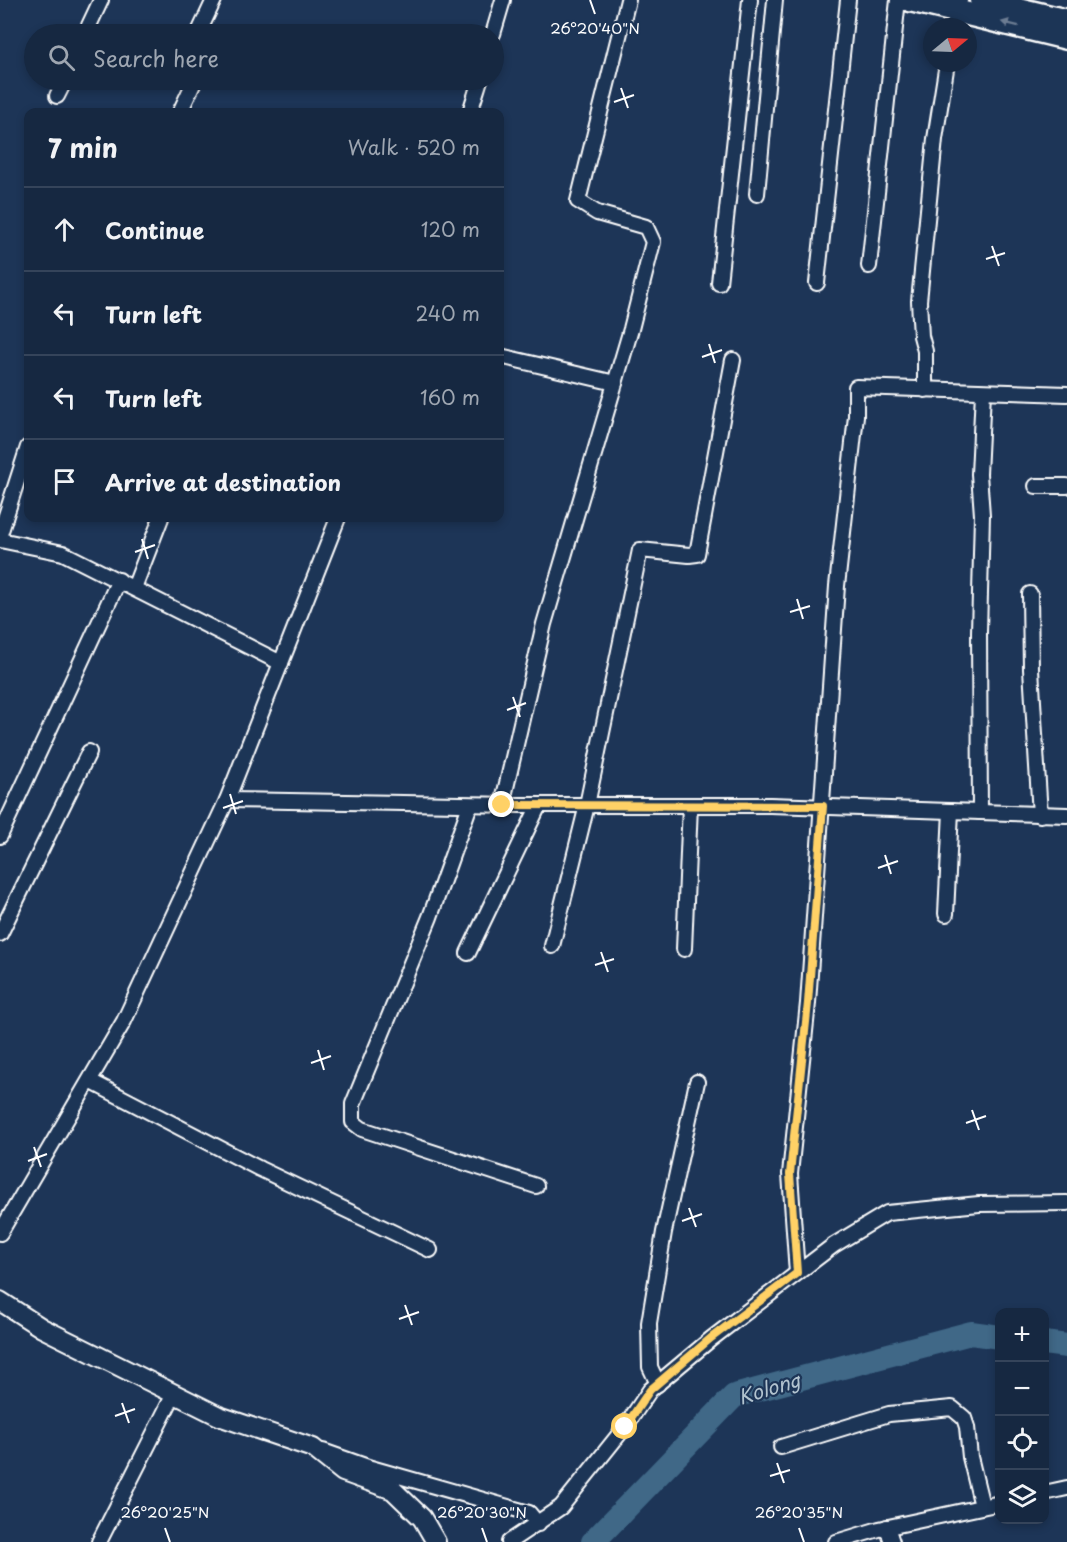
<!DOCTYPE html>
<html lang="en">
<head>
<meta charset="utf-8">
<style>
	:root { --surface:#162841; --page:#1f3048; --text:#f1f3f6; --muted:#9ea6b1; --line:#35445a }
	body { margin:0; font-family:"Playpen Sans",sans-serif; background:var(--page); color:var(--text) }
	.controls { position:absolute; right:18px; bottom:18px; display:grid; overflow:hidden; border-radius:12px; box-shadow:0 3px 9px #0003 }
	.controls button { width:54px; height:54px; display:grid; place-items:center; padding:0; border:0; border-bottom:2px solid var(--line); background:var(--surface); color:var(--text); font:30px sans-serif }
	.compass { position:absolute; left:923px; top:18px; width:54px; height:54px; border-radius:50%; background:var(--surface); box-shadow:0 3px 9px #0003; rotate:71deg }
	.stop { position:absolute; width:18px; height:18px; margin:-14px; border:4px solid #ffd166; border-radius:50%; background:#fff }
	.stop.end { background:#ffd166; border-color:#fff; box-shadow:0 2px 6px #0008 }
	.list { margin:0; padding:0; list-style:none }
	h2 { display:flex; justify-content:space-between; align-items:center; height:78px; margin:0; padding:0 24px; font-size:26px }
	h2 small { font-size:20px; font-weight:400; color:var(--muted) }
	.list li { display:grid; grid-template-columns:39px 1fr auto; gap:18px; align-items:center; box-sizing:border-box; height:84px; padding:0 24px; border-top:2px solid var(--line) }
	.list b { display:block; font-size:22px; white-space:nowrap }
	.list em { font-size:20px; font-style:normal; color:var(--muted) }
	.icon { flex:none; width:33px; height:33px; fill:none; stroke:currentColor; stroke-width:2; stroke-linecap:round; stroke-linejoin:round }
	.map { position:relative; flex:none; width:1067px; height:1542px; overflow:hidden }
	.search { position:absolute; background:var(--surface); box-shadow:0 3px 9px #0003; left:24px; top:24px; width:480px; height:66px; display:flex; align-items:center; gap:15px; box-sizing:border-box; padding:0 21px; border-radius:33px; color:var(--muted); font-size:22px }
	.panel { position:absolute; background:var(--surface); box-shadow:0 3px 9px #0003; left:24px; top:108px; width:480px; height:414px; border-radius:12px }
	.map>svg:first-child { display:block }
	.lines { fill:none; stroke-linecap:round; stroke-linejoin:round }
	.river { stroke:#3f6887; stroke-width:24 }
	.minor-casing { stroke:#fff; stroke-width:18 }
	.tertiary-casing { stroke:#fff; stroke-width:22 }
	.primary-casing { stroke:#fff; stroke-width:27 }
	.minor { stroke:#1d3557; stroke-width:14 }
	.tertiary { stroke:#1d3557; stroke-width:18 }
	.primary { stroke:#1d3557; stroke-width:22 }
	.oneway { fill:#6c7c92 }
	.route { stroke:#ffd166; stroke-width:8 }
	.ticks { fill:none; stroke:#fff; stroke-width:2 }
	.labels { text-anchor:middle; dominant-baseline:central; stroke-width:4.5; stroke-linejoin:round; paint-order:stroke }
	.water-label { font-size:20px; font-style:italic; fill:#b2c3cf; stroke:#1d3557 }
	.ticks-label { font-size:15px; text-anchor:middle; fill:#fff; stroke:#1d3557; stroke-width:4.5; stroke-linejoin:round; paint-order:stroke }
</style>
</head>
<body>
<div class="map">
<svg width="1067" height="1542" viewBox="0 0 1067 1542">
	<rect width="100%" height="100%" fill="#1d3557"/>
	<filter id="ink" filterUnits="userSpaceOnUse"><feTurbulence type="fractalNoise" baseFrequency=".0167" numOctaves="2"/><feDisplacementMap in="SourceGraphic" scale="12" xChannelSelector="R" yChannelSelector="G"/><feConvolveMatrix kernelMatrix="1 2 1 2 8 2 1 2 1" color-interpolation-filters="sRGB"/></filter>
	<g filter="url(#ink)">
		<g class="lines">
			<g class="river">
				<polyline points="1044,1343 1067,1346"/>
				<polyline points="593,1542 734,1396 971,1333 1000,1337"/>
			</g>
			<g class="minor-casing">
				<g id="minor">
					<polyline points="954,27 960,0"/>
					<polyline points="85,34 101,0"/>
					<polyline points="198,34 214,0"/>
					<polyline points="493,34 503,0"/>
					<polyline points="57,96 65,80"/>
					<polyline points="180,112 195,80"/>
					<polyline points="470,112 480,80"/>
					<polyline points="757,194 775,0"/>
					<polyline points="869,266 898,0"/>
					<polyline points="719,283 750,0"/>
					<polyline points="817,283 848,0"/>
					<polyline points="500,356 615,383"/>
					<polyline points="925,390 925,351 921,336 919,301 935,139 947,63"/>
					<polyline points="1036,486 1067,486"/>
					<polyline points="0,534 28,447"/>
					<polyline points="0,540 63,553 281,663"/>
					<polyline points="134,588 161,518"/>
					<polyline points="1030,594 1031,669 1040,815"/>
					<polyline points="227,800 516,805 770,805 1067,815"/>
					<polyline points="470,805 430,917 353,1104 353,1122 362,1129 536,1186"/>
					<polyline points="502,805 544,624 631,329 653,242 646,227 597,213 578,201 628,0"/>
					<polyline points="980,812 979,632 982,515 979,474 983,392"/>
					<polyline points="0,836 119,580"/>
					<polyline points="946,914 951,811"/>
					<polyline points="0,934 89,752"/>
					<polyline points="552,946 587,805 640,550 689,555 697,554 733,360"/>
					<polyline points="684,949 690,805"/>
					<polyline points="468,953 539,805"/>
					<polyline points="90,1081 260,1169 430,1250"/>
					<polyline points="0,1233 124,1021 227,800 338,518"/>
					<polyline points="797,1273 790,1174 808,1003 837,586 856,416 856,387 1067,394"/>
					<polyline points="658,1384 650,1367 649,1323 664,1232 697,1082"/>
					<polyline points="781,1447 889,1414 952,1408 964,1418 967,1427 970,1457 982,1506"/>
					<polyline points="323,1451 371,1468 529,1513 538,1524"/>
					<polyline points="1044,1493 1067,1488"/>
					<polyline points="887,1527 892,1542"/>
					<polyline points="99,1542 174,1394"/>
					<polyline points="509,1542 561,1507 625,1427 650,1390 711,1339 834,1245 887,1213 979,1204 1067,1203"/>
					<polyline points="836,1542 879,1529 1000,1503"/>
				</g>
			</g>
			<g class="tertiary-casing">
				<polyline id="tertiary" points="0,1301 42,1328 219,1416 313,1448 343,1472 393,1490 422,1518 436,1542"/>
			</g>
			<g class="primary-casing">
				<g id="primary">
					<polyline points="910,0 1067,38"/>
					<polyline points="981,0 1067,21"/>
				</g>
			</g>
			<use href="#minor" class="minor"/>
			<use href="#tertiary" class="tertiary"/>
			<use href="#primary" class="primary"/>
		</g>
		<defs><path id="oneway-solid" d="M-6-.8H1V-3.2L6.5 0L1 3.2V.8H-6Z" transform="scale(1.5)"/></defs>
		<use class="oneway" href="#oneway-solid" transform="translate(1010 24) rotate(-166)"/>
	</g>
	<g class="lines" filter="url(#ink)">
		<polyline class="route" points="502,805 823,806 808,1003 790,1174 797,1273 711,1338 650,1390 625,1427"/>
	</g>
	<path class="ticks" d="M590 0 595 14M621 88 628 108M614 102 634 95M992 246 999 266M986 259 1005 253M709 344 715 363M702 357 722 350M142 539 148 559M135 552 155 545M797 599 803 619M790 612 810 606M513 697 520 717M507 710 526 703M230 794 236 814M223 808 243 801M885 855 891 874M878 868 898 861M601 952 608 972M595 965 614 959M318 1050 324 1070M311 1063 331 1056M972 1110 979 1130M966 1123 986 1116M34 1147 41 1167M28 1161 47 1154M689 1208 696 1227M682 1221 702 1214M405 1305 412 1325M399 1319 419 1312M122 1403 129 1423M115 1416 135 1409M777 1463 784 1483M770 1476 790 1470M165 1528 170 1542M482 1528 487 1542M799 1528 804 1542"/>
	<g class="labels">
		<g class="water-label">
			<text transform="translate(769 1388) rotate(-17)">Kolong</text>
		</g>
	</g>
	<g class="ticks-label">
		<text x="595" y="34">26°20'40"N</text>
		<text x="165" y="1518">26°20'25"N</text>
		<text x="482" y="1518">26°20'30"N</text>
		<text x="799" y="1518">26°20'35"N</text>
	</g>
</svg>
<div class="controls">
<button>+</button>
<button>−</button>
<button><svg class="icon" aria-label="locate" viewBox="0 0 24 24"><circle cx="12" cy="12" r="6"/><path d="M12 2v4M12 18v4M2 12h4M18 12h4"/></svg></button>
<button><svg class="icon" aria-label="layers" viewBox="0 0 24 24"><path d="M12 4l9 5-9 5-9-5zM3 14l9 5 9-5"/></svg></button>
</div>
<svg class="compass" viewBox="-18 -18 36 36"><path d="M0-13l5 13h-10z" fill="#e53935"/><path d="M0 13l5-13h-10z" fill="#9ea6b1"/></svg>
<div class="stop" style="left:625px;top:1427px"></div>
<div class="stop end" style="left:502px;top:805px"></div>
<div class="search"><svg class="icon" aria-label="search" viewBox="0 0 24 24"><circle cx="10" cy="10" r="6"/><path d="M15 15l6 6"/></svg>Search here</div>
<section class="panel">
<h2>7 min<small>Walk · 520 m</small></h2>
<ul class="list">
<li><svg class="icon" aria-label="ahead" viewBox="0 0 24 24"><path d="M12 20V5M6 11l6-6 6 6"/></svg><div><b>Continue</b></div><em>120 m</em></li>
<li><svg class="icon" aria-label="left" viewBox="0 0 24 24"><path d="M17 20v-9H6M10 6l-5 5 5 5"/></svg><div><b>Turn left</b></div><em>240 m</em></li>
<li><svg class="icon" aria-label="left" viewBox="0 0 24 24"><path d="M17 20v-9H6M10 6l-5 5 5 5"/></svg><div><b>Turn left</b></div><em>160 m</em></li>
<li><svg class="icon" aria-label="arrive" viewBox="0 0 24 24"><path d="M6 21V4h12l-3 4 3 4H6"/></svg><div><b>Arrive at destination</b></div></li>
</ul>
</section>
</div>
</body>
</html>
